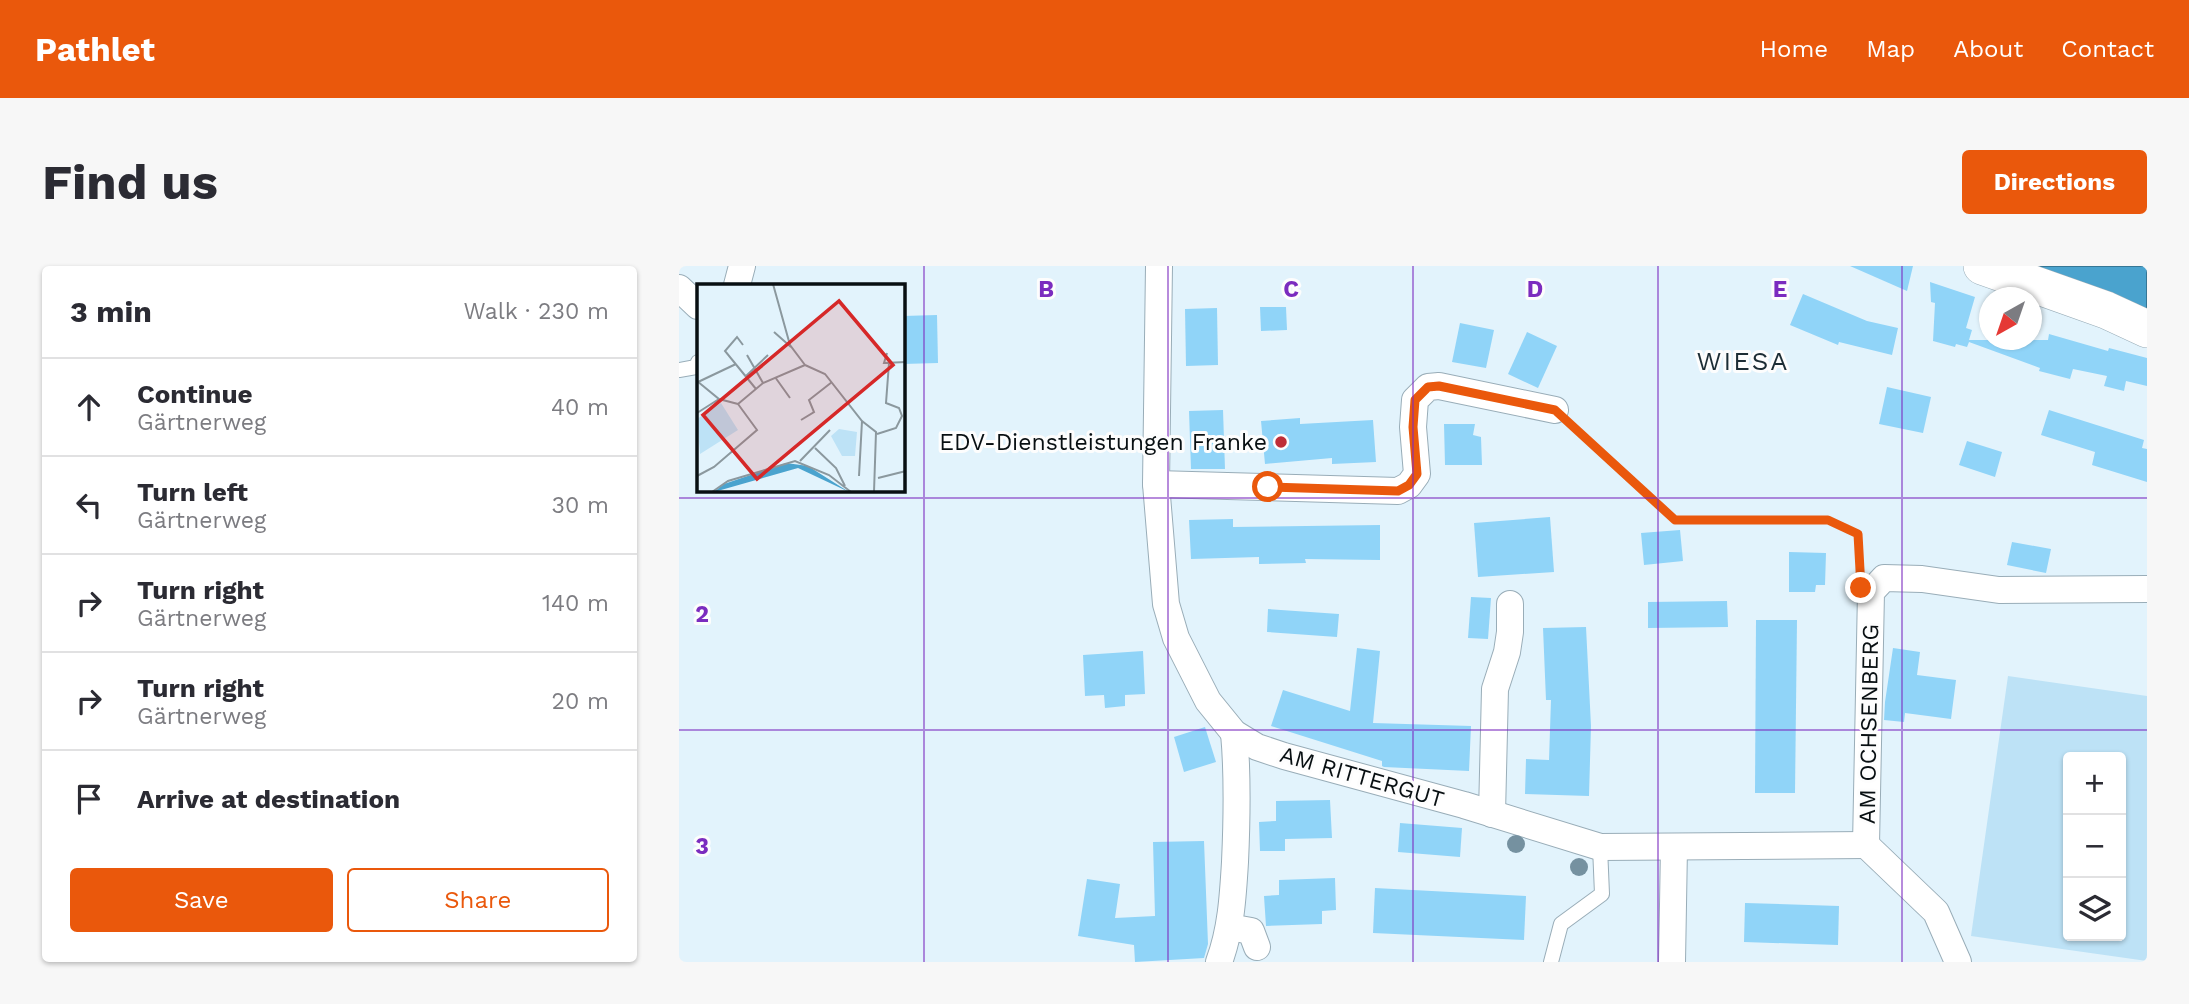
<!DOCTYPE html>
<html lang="en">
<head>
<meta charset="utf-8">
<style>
	:root { --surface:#fff; --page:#f7f7f7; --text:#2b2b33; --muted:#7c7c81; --line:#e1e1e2; --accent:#ea580c }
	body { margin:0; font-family:"Work Sans",sans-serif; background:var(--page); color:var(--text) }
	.controls { position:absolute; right:21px; bottom:21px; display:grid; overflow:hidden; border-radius:7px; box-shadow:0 2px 5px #0004 }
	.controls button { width:63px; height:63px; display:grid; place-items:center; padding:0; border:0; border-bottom:2px solid var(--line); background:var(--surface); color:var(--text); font:35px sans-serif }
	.compass { position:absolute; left:1300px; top:21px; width:63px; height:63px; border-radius:50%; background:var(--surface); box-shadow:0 2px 5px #0004; rotate:220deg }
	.stop { position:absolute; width:21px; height:21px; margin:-16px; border:5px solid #ea580c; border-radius:50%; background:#fff }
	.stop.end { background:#ea580c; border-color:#fff; box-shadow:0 2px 7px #0008 }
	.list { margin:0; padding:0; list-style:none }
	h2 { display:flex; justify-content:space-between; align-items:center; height:91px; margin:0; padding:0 28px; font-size:30px }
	h2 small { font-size:23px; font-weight:400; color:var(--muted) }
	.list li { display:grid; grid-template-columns:46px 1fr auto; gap:21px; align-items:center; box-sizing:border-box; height:98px; padding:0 28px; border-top:2px solid var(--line) }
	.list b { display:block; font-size:26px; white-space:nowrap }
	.list p { margin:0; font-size:23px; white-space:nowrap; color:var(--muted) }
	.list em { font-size:23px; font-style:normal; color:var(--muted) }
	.actions { display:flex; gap:14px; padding:21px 28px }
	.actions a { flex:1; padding:16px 0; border:2px solid var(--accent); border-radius:7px; text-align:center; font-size:24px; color:var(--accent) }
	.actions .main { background:var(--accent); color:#fff }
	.icon { flex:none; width:38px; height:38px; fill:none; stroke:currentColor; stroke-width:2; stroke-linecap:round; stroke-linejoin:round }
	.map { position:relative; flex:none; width:1468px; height:696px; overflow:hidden; border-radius:7px }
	header { display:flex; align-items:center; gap:42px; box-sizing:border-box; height:98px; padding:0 35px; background:var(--accent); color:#fff }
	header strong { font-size:33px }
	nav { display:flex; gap:38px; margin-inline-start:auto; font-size:24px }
	.intro { display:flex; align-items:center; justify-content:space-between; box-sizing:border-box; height:168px; padding:0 42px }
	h1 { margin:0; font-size:49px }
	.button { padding:18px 32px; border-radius:7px; background:var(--accent); color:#fff; font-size:24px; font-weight:700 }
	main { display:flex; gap:42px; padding:0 42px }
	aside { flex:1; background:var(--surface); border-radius:7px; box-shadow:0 2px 5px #0004 }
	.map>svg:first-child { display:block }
	.green { fill:#bde2f6; fill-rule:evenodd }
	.water { fill:#4aa3ce; stroke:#367796; stroke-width:2 }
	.building { fill:#90d4f8 }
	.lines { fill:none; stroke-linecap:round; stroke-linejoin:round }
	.lane-casing { stroke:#99adb8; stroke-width:16 }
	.street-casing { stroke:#99adb8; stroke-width:28 }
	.secondary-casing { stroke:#99adb8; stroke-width:38 }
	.path { stroke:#8b989f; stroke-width:4.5; stroke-dasharray:3.5 5; stroke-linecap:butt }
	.lane { stroke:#fff; stroke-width:14 }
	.street { stroke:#fff; stroke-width:26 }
	.secondary { stroke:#fff; stroke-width:37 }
	.tree { fill:#7591a0 }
	.route { stroke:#ea580c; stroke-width:9 }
	.grid { fill:none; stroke:#7b2cbf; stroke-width:2; stroke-opacity:0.55 }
	.poi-dot { fill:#be2e38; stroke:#fdfdfd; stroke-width:2.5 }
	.labels { text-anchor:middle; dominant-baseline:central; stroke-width:6; stroke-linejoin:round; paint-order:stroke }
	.poi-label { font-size:23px; fill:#080f12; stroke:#fdfdfd; text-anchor:end }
	.street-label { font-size:23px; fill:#080f12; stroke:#fdfdfd }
	.quarter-label { font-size:26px; letter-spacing:2px; fill:#1c2d35; stroke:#fdfdfd }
	.inset-road { fill:none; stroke:#8b989e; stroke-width:2 }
	.view { fill:#d62828; fill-opacity:0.15; stroke:#d62828; stroke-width:3.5 }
	.inset-edge { fill:none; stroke:#080f12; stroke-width:3.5 }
	.grid-label { font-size:23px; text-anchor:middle; font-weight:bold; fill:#7b2cbf; stroke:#fdfdfd; stroke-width:6; stroke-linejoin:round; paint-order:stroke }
</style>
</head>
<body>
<header>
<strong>Pathlet</strong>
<nav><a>Home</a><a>Map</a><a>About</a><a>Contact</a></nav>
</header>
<div class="intro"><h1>Find us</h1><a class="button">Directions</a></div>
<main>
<aside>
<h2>3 min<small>Walk · 230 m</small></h2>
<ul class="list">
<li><svg class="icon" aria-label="ahead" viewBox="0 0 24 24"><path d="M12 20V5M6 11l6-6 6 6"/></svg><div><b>Continue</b><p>Gärtnerweg</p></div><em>40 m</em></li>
<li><svg class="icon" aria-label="left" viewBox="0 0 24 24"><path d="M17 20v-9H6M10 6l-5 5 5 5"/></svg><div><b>Turn left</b><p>Gärtnerweg</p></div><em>30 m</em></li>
<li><svg class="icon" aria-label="right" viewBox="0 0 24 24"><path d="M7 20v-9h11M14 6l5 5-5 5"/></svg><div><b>Turn right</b><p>Gärtnerweg</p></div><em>140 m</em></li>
<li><svg class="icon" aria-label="right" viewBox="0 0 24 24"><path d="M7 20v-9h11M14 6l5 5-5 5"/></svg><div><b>Turn right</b><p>Gärtnerweg</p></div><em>20 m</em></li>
<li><svg class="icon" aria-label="arrive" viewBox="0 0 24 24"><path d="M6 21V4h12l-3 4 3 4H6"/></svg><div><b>Arrive at destination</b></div></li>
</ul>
<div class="actions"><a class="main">Save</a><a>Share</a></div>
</aside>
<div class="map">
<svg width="1468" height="696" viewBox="0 0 1468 696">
	<rect width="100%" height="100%" fill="#e2f3fc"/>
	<path class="green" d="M1329 410 1468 430V695L1292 670ZM1389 491H1442V670H1389Z"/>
	<polygon class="water" points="1335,0 1468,0 1468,48"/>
	<g class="building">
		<polygon points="1171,0 1234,0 1228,25"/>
		<polygon points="1251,16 1296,31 1287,62 1293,64 1290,74 1369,74 1370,68 1429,85 1430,82 1468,92 1468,120 1447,115 1445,125 1425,120 1428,110 1394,103 1391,113 1360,105 1361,102 1290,76 1288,81 1277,78 1276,81 1254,75 1256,37 1252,36"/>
		<polygon points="1124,28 1188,55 1219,62 1213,89 1160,76 1159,79 1111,59"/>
		<polygon points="581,41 607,41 608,64 582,65"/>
		<polygon points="538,42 539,99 507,100 506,43"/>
		<polygon points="258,49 259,97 224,98 224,50"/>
		<polygon points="781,57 815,64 807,102 773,96"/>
		<polygon points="848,66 878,80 859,122 829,108"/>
		<polygon points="1208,121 1252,131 1244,167 1200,158"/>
		<polygon points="544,144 546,203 512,203 510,145"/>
		<polygon points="1370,144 1465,174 1463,182 1468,183 1468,216 1413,199 1416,186 1362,169"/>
		<polygon points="621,152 621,158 694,154 697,196 653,198 653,192 586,198 582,155"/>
		<polygon points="765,158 796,158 794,169 802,171 803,199 766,199"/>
		<polygon points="1288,175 1323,186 1316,211 1280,199"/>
		<polygon points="871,251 875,306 799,311 795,257"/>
		<polygon points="554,253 554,261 701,259 701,294 626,293 627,297 580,298 580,291 512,293 510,254"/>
		<polygon points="1001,264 1004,295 965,299 962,267"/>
		<polygon points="1333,276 1372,283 1367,307 1328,299"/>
		<polygon points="1110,286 1147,287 1146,319 1137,319 1136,326 1110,326"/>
		<polygon points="792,331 812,332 809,373 789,372"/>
		<polygon points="1048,335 1049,361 969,362 969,336"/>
		<polygon points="589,343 660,348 658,371 588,366"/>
		<polygon points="1077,354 1118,354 1116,527 1076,527"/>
		<polygon points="907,361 912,460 910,530 846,528 847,493 870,494 872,434 867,434 864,362"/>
		<polygon points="678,382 701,385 694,457 792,460 790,505 705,501 703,500 703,495 592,460 604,424 671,445"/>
		<polygon points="1214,382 1241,386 1238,409 1277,414 1272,453 1226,447 1225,456 1205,454 1206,436"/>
		<polygon points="464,385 466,428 446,429 446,440 426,442 425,429 406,430 404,389"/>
		<polygon points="526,461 537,496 505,506 495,471"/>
		<polygon points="651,534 653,572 606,573 606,585 581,585 580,556 597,555 597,535"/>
		<polygon points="721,557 783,562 781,591 719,586"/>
		<polygon points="525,575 529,678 525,692 456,696 455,679 399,670 408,613 441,618 436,652 476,650 474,576"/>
		<polygon points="656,612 657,644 643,645 643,658 587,660 585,630 600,629 600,614"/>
		<polygon points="696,622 847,630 845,674 694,667"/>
		<polygon points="1066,637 1160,640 1159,679 1065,676"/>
	</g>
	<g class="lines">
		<g class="lane-casing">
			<g id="lane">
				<polyline points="0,104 17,101 19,96"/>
				<polyline points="872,696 882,658 923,628 921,581"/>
			</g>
		</g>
		<g class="street-casing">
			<g id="street">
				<polyline points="480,0 477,218 487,338 497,372 529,435 555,467 578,481 605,490 785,539 921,581 1187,579"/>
				<polyline points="58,19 63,0"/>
				<polyline points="0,22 19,40"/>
				<polyline points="477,218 719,225 730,219 738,208 734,161 736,134 749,121 760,120 876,144"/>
				<polyline points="813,548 816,423 828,386 831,366 831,338"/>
				<polyline points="1187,579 1192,326 1205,312 1243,313 1320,324 1468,323"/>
				<polyline points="1187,579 1257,646 1279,696"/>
				<polyline points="550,661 572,665 578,681"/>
				<path d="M540 696C552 664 554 630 556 596 558 552 559 510 555 467"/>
				<polyline points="993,696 995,581"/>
			</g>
		</g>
		<g class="secondary-casing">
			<polyline id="secondary" points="1303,0 1427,44 1468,63"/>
		</g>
		<polyline class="path" points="892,159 996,254 1149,254 1179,267 1181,302"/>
		<use href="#lane" class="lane"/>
		<use href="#street" class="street"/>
		<use href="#secondary" class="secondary"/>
	</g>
	<g class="tree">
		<circle cx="837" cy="578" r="9"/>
		<circle cx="900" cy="601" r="9"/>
	</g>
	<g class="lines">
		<polyline class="route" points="589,221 719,225 730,219 738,208 734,161 736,134 749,121 760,120 876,144 996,254 1149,254 1179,268 1182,322"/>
	</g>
	<path class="grid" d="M245 0V696M489 0V696M734 0V696M979 0V696M1223 0V696M0 232H1468M0 464H1468"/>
	<circle class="poi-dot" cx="602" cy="176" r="7"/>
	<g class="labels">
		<g class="poi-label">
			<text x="588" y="176">EDV-Dienstleistungen Franke</text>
		</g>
		<g class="street-label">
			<text transform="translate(1190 458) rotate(-89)">AM OCHSENBERG</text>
			<text transform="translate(683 511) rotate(16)">AM RITTERGUT</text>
		</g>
		<g class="quarter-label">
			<text x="1064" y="95">WIESA</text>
		</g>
	</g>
	<g transform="translate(18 18)">
		<rect width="208" height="208" fill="#e2f3fc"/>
		<path d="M24 119 41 146 3 170 0 135ZM142 145 160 148 158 172H145L134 152Z" fill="#bde2f6"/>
		<path d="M89 179 111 182 152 208 101 184 17 208 27 200Z" fill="#4aa3ce"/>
		<path class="inset-road" d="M76 0 93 61 108 81M77 48 94 63M46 61 40 53 28 67 59 105M190 69 187 79 209 78M50 71 66 99M108 81 128 90 165 137 179 148 177 208M49 92 71 71M78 93 93 114M0 97 22 115 41 120M1 98 39 80M41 120 66 99 108 81M0 129 22 115M104 136 117 128 112 116 135 98M180 150 199 144 205 132 202 124 189 119 192 79M118 164 139 184 148 202M103 177 133 146M0 192 17 183 60 146 41 120M162 192 165 137M181 194 209 187M15 208 31 197 98 177 132 191 154 208"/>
		<path class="view" d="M142 17 196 81 60 195 6 131Z"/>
		<rect width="208" height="208" class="inset-edge"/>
	</g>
	<g class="grid-label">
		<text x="367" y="31">B</text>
		<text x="612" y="31">C</text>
		<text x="856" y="31">D</text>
		<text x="1101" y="31">E</text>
		<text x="23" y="356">2</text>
		<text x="23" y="588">3</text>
	</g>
</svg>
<div class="controls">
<button>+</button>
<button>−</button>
<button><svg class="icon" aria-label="layers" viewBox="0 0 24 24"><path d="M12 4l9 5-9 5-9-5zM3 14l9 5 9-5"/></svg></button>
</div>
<svg class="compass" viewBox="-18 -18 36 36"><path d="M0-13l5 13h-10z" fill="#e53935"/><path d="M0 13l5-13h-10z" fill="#7c7c81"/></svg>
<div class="stop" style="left:589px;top:221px"></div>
<div class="stop end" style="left:1182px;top:322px"></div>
</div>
</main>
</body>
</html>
